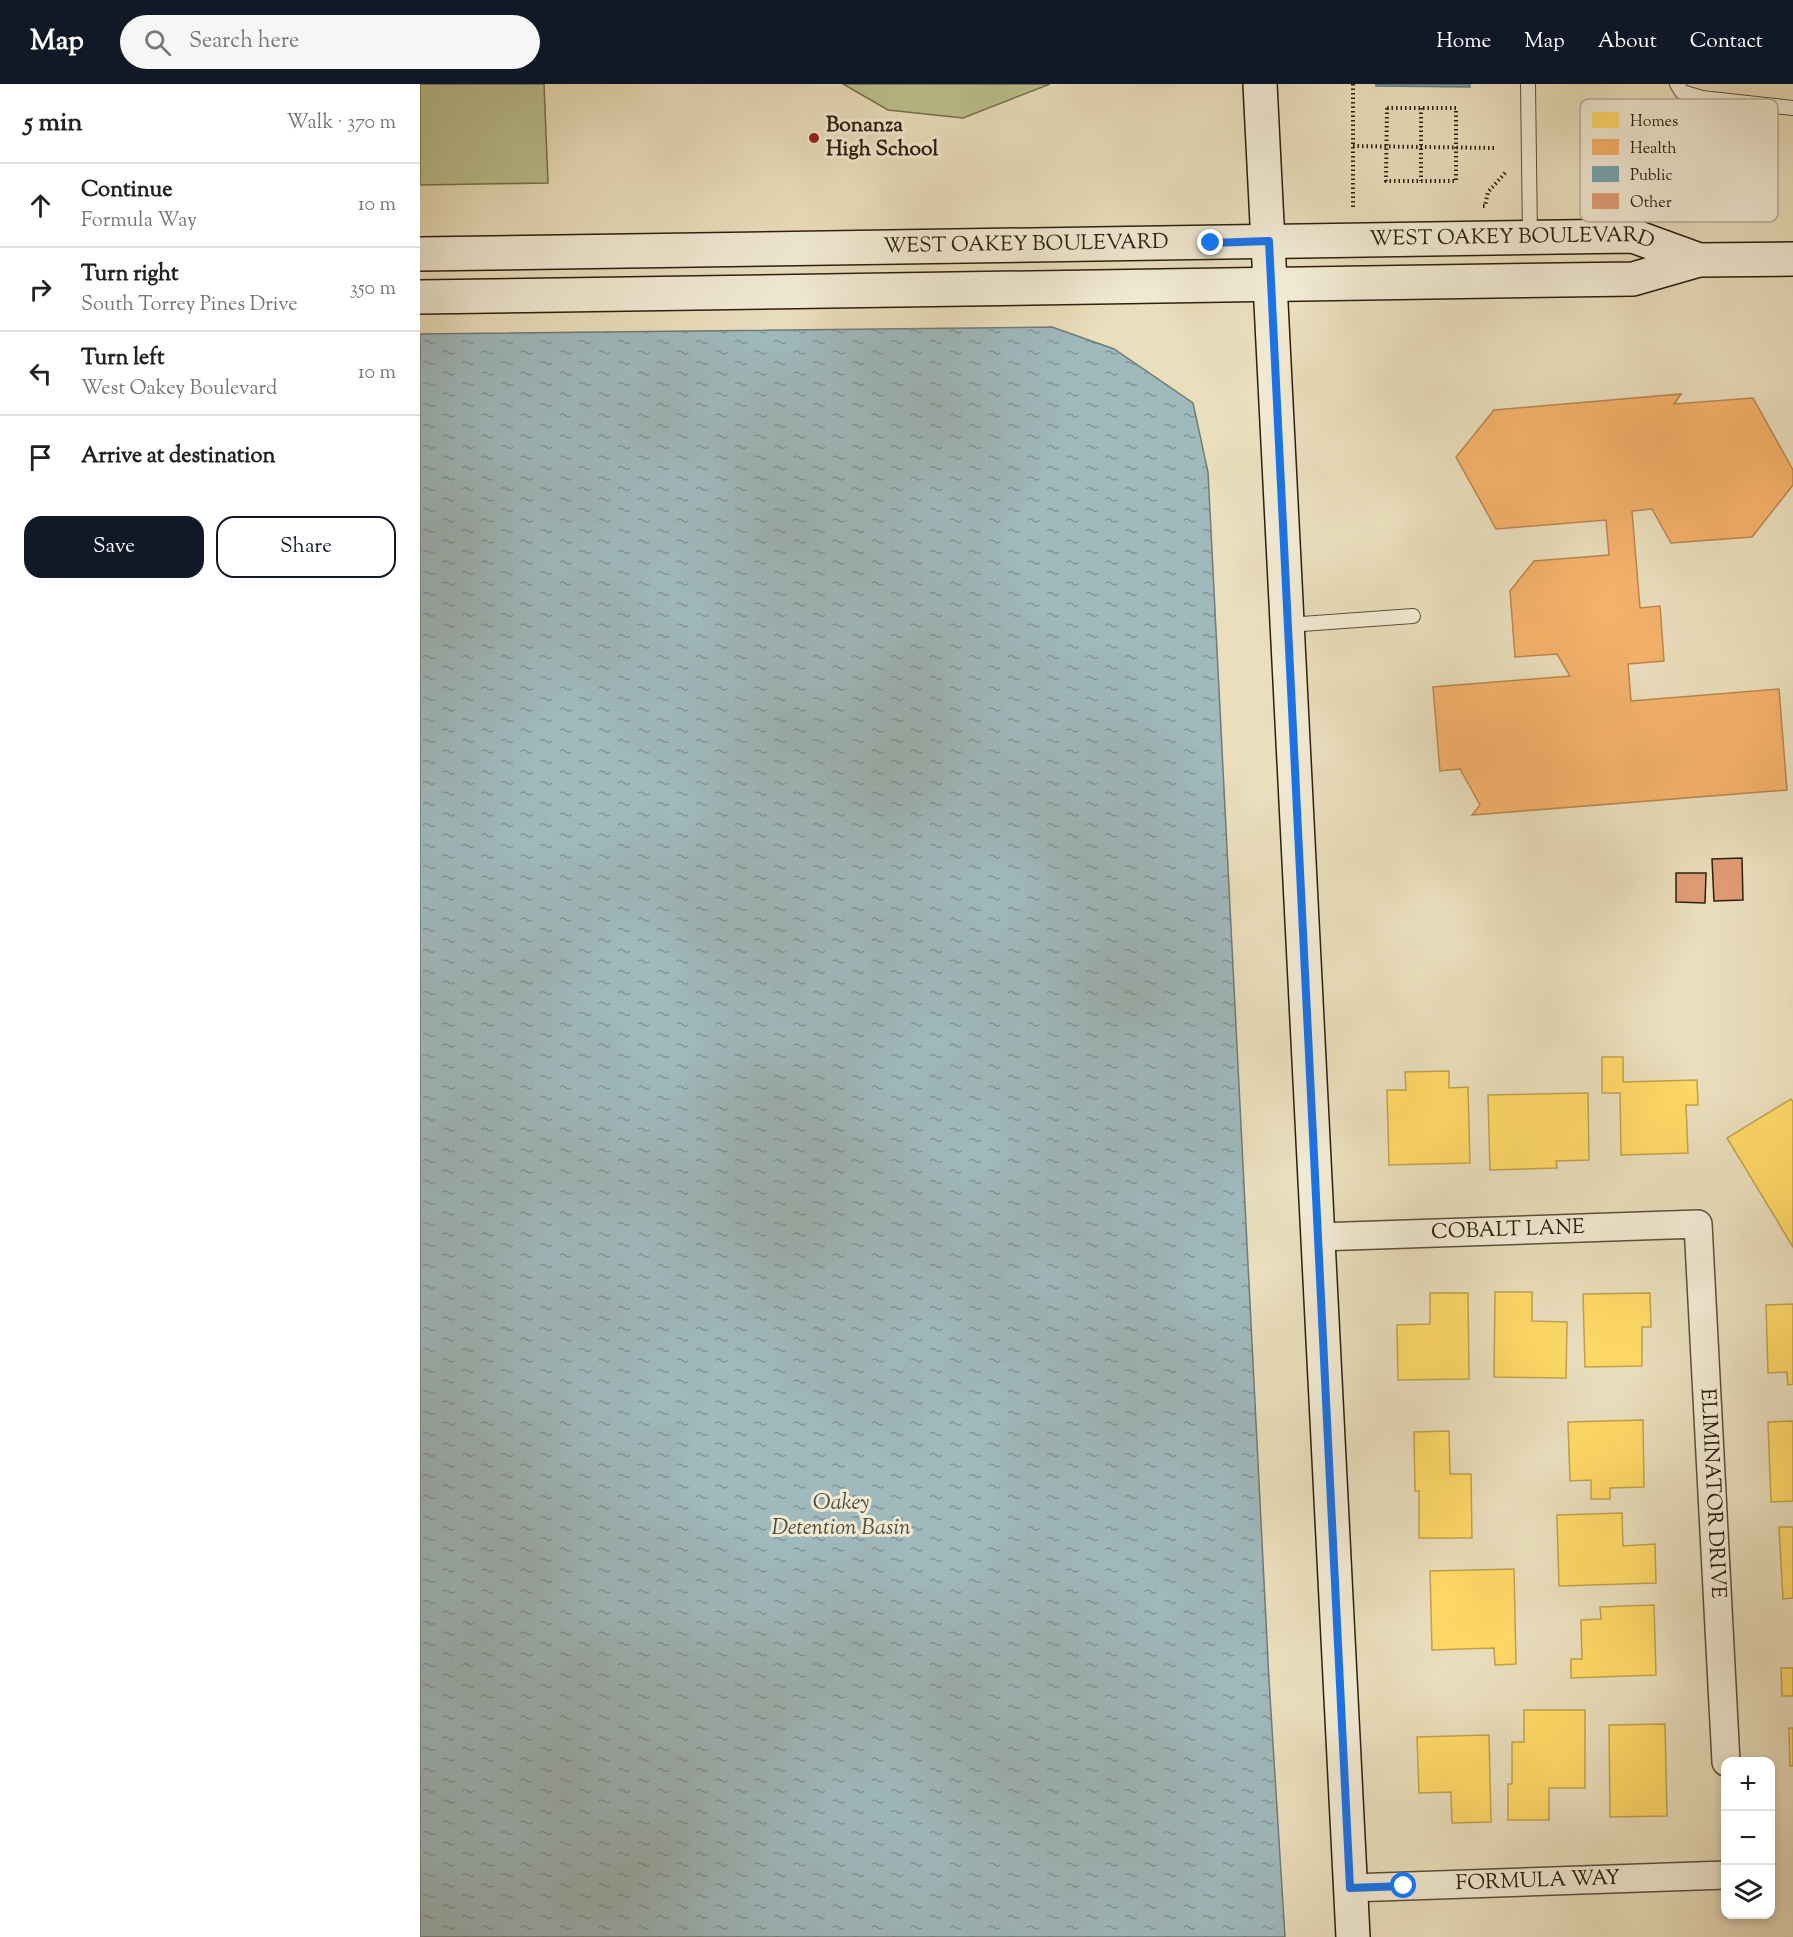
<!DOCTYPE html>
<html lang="en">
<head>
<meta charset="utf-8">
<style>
	:root { --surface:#fff; --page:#f6f6f6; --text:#222; --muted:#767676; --line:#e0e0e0; --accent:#111827 }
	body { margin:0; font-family:"Sorts Mill Goudy",serif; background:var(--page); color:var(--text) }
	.controls { position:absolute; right:18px; bottom:18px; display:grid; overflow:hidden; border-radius:12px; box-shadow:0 3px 9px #0003 }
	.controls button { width:54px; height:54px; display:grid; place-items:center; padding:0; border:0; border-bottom:2px solid var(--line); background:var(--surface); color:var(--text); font:30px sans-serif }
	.stop { position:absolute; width:18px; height:18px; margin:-14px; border:4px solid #1a73e8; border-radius:50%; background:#fff }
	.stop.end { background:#1a73e8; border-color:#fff; box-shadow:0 2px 6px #0008 }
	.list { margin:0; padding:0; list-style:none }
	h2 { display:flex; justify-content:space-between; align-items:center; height:78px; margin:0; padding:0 24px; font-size:26px }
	h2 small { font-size:20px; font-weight:400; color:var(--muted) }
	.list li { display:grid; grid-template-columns:39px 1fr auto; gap:18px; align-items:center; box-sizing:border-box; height:84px; padding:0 24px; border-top:2px solid var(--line) }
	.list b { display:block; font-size:22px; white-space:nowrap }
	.list p { margin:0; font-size:20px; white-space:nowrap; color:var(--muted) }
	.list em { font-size:20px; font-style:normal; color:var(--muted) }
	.actions { display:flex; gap:12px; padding:18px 24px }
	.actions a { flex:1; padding:14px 0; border:2px solid var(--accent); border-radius:18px; text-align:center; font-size:21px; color:var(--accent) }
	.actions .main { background:var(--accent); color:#fff }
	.icon { flex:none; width:33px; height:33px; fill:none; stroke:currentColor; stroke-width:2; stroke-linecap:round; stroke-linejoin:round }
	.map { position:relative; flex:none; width:1373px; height:1853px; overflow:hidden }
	header { display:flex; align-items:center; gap:36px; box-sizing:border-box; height:84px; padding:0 30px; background:var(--accent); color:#fff }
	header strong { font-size:28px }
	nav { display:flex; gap:33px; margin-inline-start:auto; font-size:21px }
	.search { width:420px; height:54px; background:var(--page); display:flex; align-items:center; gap:15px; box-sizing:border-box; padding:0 21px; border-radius:33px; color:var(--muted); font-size:22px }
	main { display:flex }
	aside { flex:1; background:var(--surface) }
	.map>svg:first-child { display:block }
	.pitch { fill:#bbc08e; stroke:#74704e; stroke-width:1.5 }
	.water { fill:url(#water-ripples); stroke:#717b77; stroke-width:1.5 }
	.homes { fill:#ffd966; stroke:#c0a14c; stroke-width:1.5 }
	.health { fill:#f6b26b; stroke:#ba864f; stroke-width:1.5 }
	.public { fill:#76a5af; stroke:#607d7f; stroke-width:1.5 }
	.building { fill:#e09d75; stroke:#2d1f0f; stroke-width:1.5 }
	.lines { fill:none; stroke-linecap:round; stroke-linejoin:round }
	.service-casing { stroke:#5c4f3a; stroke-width:16 }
	.minor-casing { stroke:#5c4f3a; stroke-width:30 }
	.secondary-casing { stroke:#2d1f0f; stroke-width:36 }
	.path { stroke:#2d1f0f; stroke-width:4; stroke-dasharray:1.5 3; stroke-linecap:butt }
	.service { stroke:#f1ead3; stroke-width:14 }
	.minor { stroke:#f1ead3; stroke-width:27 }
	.secondary { stroke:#f1ead3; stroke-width:33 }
	.route { stroke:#1a73e8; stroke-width:8 }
	.poi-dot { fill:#8f2418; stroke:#f1ead3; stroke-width:2 }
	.labels { text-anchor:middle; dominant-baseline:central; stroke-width:6; stroke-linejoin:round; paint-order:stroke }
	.poi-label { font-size:21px; font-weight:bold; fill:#2d1f0f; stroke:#f1ead3; text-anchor:start }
	.street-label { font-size:21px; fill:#2d1f0f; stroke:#f1ead3 }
	.water-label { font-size:22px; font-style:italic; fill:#4f4d43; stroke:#f1ead3 }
	.key { fill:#f1ead3; stroke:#b6ad98; stroke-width:1.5 }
	.key-label { font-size:16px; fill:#2d1f0f }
</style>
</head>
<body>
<header>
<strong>Map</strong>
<div class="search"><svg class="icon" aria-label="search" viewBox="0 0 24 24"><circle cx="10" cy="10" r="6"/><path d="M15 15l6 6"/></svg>Search here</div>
<nav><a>Home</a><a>Map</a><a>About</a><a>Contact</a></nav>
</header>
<main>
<aside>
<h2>5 min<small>Walk · 370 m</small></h2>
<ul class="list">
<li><svg class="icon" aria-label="ahead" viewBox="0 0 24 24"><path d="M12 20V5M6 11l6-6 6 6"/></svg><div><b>Continue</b><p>Formula Way</p></div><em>10 m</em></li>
<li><svg class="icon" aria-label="right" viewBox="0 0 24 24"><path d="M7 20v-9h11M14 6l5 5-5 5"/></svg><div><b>Turn right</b><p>South Torrey Pines Drive</p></div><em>350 m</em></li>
<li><svg class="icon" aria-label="left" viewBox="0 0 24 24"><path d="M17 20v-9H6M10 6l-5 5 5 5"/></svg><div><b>Turn left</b><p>West Oakey Boulevard</p></div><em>10 m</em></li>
<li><svg class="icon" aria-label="arrive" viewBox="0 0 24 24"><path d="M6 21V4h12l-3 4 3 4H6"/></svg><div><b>Arrive at destination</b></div></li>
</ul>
<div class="actions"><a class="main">Save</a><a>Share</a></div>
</aside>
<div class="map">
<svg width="1373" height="1853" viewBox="0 0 1373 1853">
	<defs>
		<pattern id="water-ripples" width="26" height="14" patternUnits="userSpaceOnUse" patternTransform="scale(1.5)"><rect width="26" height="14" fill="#9fb9bd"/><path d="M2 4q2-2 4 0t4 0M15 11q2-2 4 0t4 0" fill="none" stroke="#829698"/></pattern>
	</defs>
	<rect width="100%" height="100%" fill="#eadebc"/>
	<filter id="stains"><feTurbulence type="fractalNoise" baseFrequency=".00333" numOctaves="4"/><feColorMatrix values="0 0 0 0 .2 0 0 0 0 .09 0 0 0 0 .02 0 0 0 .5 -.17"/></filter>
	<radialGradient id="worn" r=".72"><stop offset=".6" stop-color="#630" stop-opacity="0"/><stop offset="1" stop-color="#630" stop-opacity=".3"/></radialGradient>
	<g class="pitch">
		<polygon points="0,0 124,0 128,99 0,101"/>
		<polygon points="423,0 630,0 543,34 468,26"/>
	</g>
	<polygon class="water" points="632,243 694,265 773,319 788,388 849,1596 865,1853 0,1853 0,250"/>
	<g class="homes">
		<polygon points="1182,973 1203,973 1203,998 1277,996 1278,1021 1266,1021 1268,1069 1201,1071 1200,1009 1182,1009"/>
		<polygon points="1029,987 1029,1004 1048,1003 1050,1079 969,1081 967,1006 986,1006 985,988"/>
		<polygon points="1168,1009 1169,1076 1136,1077 1137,1084 1070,1086 1068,1011"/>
		<polygon points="1371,1015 1373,1018 1373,1163 1307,1054"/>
		<polygon points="1075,1208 1112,1208 1112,1237 1147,1238 1146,1294 1074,1293"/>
		<polygon points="1010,1209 1048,1209 1049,1295 978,1296 977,1241 1010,1240"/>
		<polygon points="1230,1209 1231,1243 1222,1243 1222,1282 1165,1283 1163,1210"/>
		<polygon points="1373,1220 1373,1300 1368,1301 1367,1288 1348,1289 1346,1221"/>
		<polygon points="1223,1336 1224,1403 1190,1404 1190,1415 1171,1415 1171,1396 1150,1397 1148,1338"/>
		<polygon points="1373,1337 1373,1417 1351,1418 1348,1338"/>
		<polygon points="1029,1347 1030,1390 1051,1390 1052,1454 999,1454 999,1407 995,1407 994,1348"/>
		<polygon points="1202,1429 1203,1462 1235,1460 1236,1499 1139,1502 1137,1431"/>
		<polygon points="1359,1443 1373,1443 1373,1514 1363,1515"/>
		<polygon points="1094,1485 1096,1580 1075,1581 1074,1564 1012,1566 1010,1487"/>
		<polygon points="1234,1521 1236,1591 1151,1594 1151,1575 1162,1575 1161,1536 1181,1535 1180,1523"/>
		<polygon points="1361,1584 1373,1584 1373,1612 1362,1612"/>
		<polygon points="1104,1626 1165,1626 1165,1704 1129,1704 1129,1736 1088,1736 1088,1700 1092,1700 1092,1658 1104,1658"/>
		<polygon points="1245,1640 1247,1732 1190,1733 1189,1641"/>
		<polygon points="1369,1644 1373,1644 1373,1682 1370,1682"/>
		<polygon points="1069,1651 1071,1738 1032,1739 1031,1708 999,1709 997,1653"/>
	</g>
	<polygon class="health" points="1261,310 1254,320 1333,314 1373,386 1373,401 1332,453 1251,459 1232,425 1212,427 1220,524 1240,522 1244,577 1208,580 1211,617 1359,605 1367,706 1052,731 1060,721 1040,685 1020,687 1013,603 1150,592 1137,570 1095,573 1090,507 1114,477 1189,471 1186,436 1076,445 1036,373 1074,326"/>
	<polygon class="public" points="956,0 1050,0 1050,3 956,2"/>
	<g class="building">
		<polygon points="1322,774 1323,816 1294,817 1292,775"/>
		<polygon points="1256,789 1286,789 1285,819 1256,818"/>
	</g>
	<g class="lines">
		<g class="service-casing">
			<g id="service">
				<polyline points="1108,0 1110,153"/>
				<polyline points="1257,0 1262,8 1282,14 1373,24"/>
				<polyline points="868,541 993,532"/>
			</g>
		</g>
		<g class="minor-casing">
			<g id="minor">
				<path id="s1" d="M898 1153 1278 1140 1306 1678"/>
				<path id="s2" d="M930 1804 1306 1791"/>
			</g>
		</g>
		<g class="secondary-casing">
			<g id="secondary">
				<polyline points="840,0 933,1853"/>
				<path id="s3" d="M0 170 1213 152 1279 176"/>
				<polyline points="0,213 1213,195 1279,176 1373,175"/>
			</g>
		</g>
		<g class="path">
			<polyline points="933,0 933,123 935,123"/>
			<polygon points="967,24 1036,24 1036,97 966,97"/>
			<polyline points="1001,24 1001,97"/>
			<polyline points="933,62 1074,64"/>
			<polyline points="1063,122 1065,122 1068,108 1086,88"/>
		</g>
		<use href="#service" class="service"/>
		<use href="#minor" class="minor"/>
		<use href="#secondary" class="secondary"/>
	</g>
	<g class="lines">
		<polyline class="route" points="791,159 849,157 930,1804 984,1802"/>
	</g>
	<circle class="poi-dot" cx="394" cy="54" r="6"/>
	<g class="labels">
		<g class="poi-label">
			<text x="406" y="42">Bonanza<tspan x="406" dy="24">High School</tspan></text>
		</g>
		<g class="street-label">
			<text stroke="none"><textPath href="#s3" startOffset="1092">WEST OAKEY BOULEVARD</textPath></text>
			<text stroke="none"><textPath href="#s3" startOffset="606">WEST OAKEY BOULEVARD</textPath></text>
			<text stroke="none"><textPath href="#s1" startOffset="190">COBALT LANE</textPath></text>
			<text stroke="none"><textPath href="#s1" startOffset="650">ELIMINATOR DRIVE</textPath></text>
			<text stroke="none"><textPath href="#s2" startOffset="188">FORMULA WAY</textPath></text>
		</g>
		<g class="water-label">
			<text x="421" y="1420">Oakey<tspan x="421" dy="25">Detention Basin</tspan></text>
		</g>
	</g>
	<rect x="1160" y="15" width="198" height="123" rx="9" class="key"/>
	<rect x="1172" y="28" width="27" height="16" fill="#ffd966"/>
	<rect x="1172" y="55" width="27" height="16" fill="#f6b26b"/>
	<rect x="1172" y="82" width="27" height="16" fill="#76a5af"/>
	<rect x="1172" y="109" width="27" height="16" fill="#e09d75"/>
	<g class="key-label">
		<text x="1210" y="42">Homes</text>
		<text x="1210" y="69">Health</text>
		<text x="1210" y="96">Public</text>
		<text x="1210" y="123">Other</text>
	</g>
	<rect width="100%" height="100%" filter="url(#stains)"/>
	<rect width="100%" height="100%" fill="url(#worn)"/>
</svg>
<div class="controls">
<button>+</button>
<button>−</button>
<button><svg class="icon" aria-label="layers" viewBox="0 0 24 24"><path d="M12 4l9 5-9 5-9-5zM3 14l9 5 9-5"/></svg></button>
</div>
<div class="stop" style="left:984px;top:1802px"></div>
<div class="stop end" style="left:791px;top:159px"></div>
</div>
</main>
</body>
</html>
